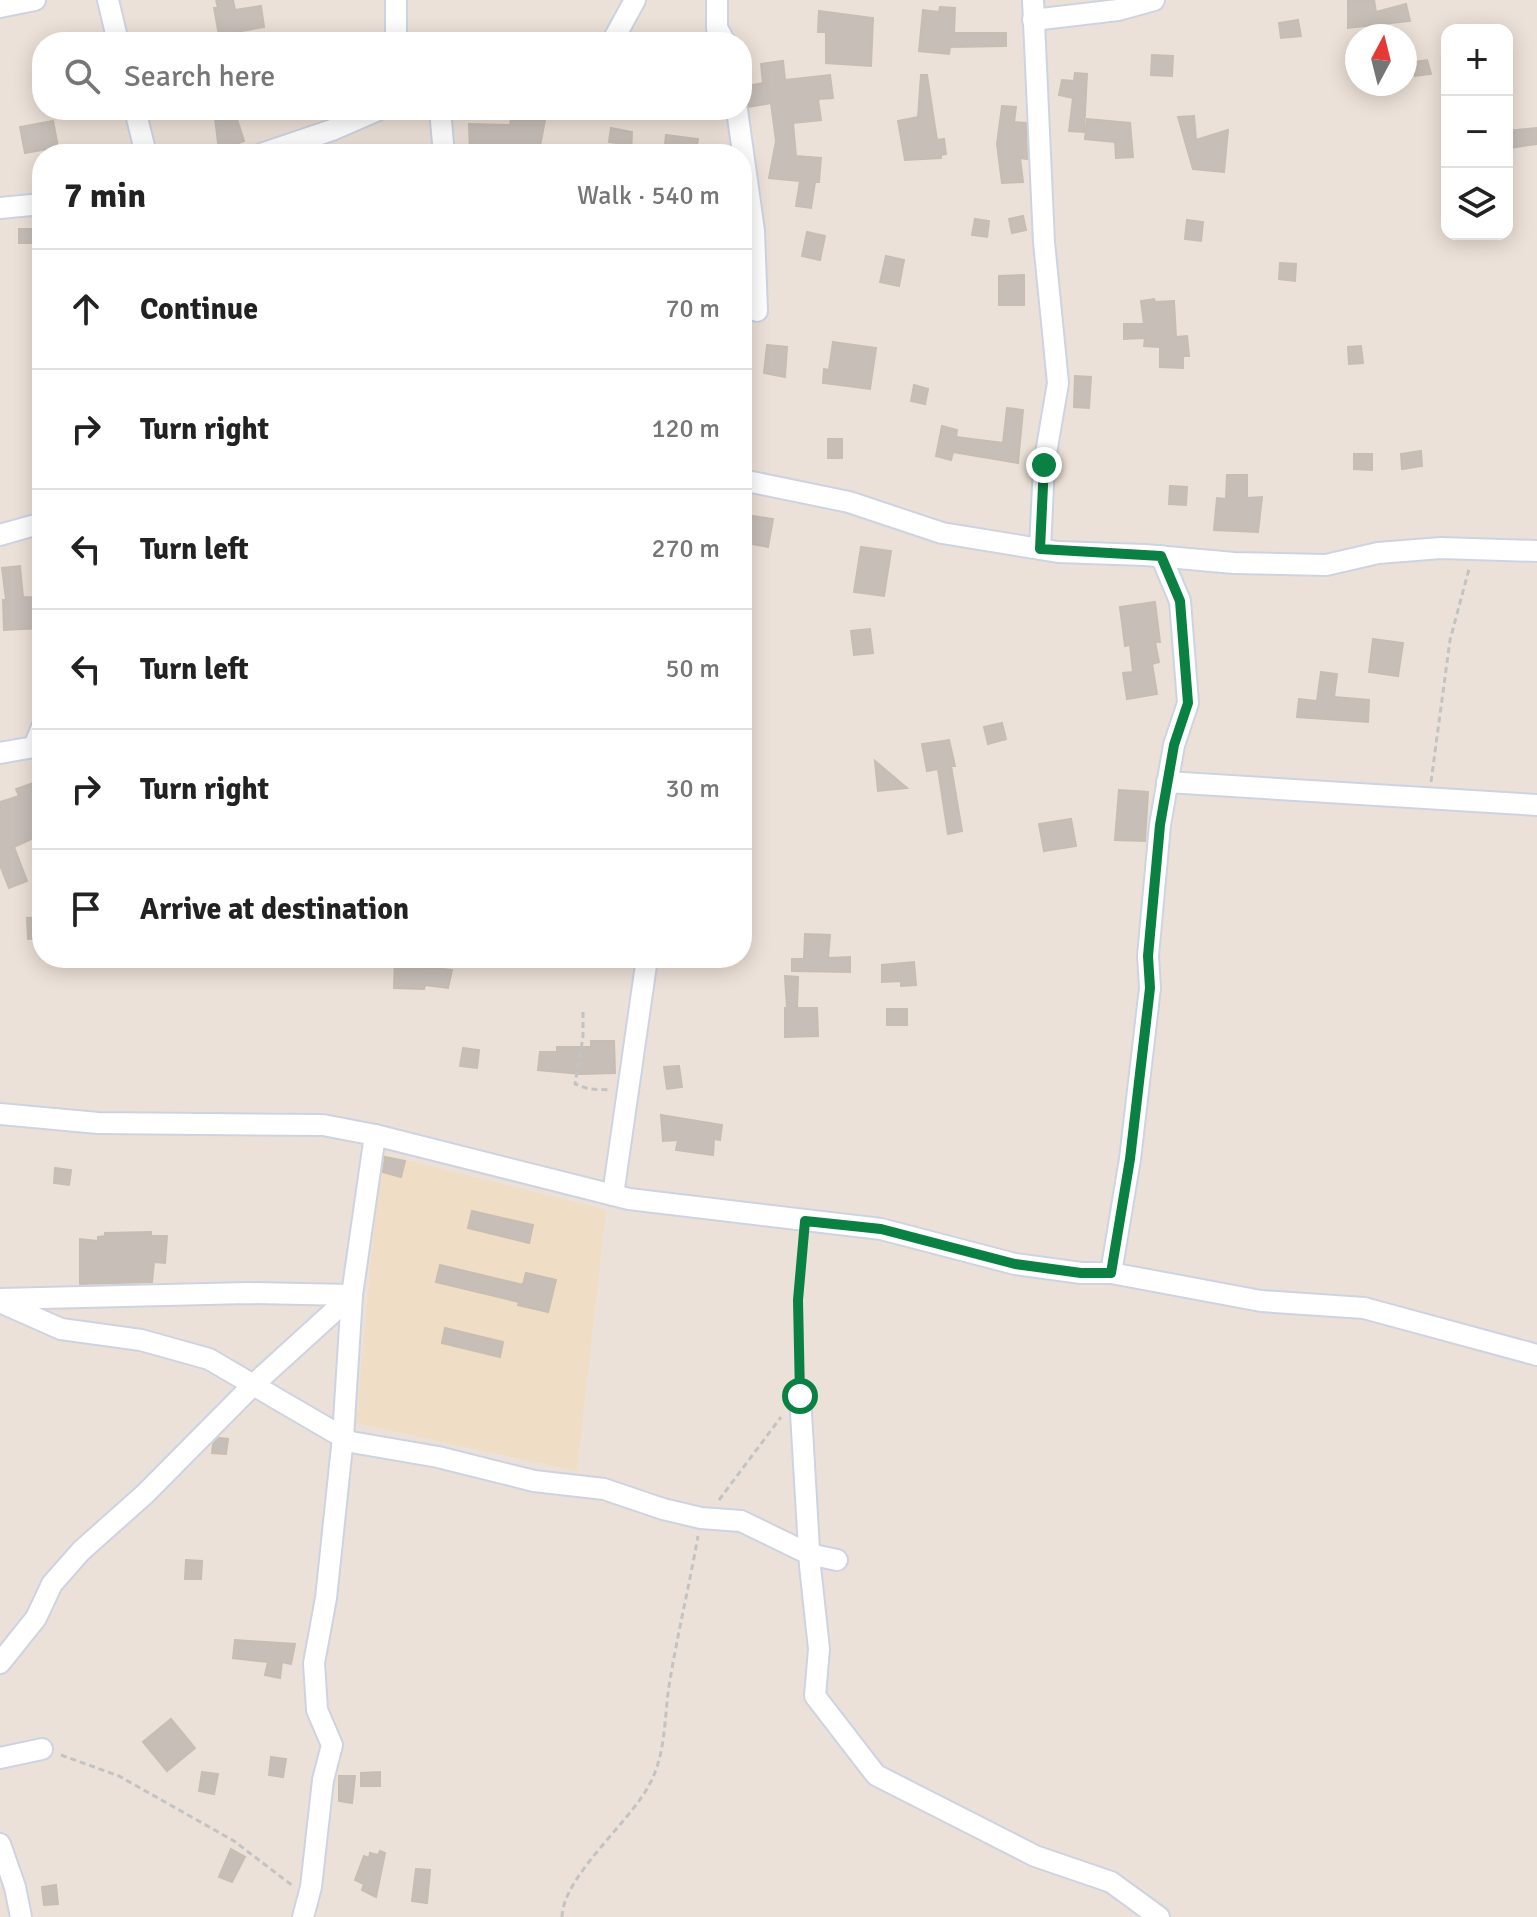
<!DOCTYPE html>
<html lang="en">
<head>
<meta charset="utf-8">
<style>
	:root { --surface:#fff; --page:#f2f2f2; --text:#222; --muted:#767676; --line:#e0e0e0 }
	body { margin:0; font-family:Signika,sans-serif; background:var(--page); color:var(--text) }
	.controls { position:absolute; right:24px; top:24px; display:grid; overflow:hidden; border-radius:16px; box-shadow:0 4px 20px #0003 }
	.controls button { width:72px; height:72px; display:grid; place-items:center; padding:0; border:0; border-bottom:2px solid var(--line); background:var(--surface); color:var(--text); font:40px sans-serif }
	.compass { position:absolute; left:1345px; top:24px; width:72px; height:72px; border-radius:50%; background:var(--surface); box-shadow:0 4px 20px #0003; rotate:7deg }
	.stop { position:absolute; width:24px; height:24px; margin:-18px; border:6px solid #0b8043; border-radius:50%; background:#fff }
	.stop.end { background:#0b8043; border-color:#fff; box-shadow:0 2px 8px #0008 }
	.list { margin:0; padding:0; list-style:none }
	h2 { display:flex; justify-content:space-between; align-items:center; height:104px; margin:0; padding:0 32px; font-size:34px }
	h2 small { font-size:26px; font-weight:400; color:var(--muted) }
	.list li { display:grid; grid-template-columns:52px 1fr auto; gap:24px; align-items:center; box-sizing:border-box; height:120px; padding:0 32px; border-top:2px solid var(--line) }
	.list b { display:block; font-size:30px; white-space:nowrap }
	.list em { font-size:26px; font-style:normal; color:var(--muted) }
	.icon { flex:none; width:44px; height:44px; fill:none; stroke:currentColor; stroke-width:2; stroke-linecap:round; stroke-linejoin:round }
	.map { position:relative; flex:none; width:1537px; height:1917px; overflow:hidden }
	.search { position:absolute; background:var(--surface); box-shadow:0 4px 20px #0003; left:32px; top:32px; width:720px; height:88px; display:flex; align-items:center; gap:20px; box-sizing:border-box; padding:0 28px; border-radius:32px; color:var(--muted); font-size:30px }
	.panel { position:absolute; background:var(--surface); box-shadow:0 4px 20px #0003; left:32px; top:144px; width:720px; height:824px; border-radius:32px }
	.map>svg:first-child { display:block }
	.education { fill:#efddc5 }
	.building { fill:#c7beb8; stroke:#c7bdb2; stroke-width:2 }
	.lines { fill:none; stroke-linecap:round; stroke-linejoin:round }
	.minor-casing { stroke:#cdd3e2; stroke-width:24 }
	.path { stroke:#c3c3c3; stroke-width:3; stroke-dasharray:6 4; stroke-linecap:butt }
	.minor { stroke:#fff; stroke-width:20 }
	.route { stroke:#0b8043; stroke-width:10 }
</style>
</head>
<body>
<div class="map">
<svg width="1537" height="1917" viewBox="0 0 1537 1917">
	<rect width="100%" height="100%" fill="#ece1d8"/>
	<polygon class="education" points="381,1154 606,1210 577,1471 356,1423"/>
	<g class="building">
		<polygon points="216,0 233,0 235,10 261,6 264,27 219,35 214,8 218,8"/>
		<polygon points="1374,0 1376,12 1406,4 1410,21 1348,28 1348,1"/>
		<polygon points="940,7 955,8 954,33 1006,33 1006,46 950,47 949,54 919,51 923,10 939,12"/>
		<polygon points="819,11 873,18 871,66 826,63 826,32 818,32"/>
		<polygon points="1298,20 1301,36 1281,38 1279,23"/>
		<polygon points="1152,55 1173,56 1172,76 1151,75"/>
		<polygon points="1427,60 1431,74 1415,76 1414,62"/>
		<polygon points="783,61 785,80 830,75 833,98 818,99 821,120 793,123 796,156 821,158 819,182 815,182 811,208 796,206 800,181 769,178 776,141 771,103 749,107 745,100 743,87 763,83 761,64"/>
		<polygon points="1075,73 1087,74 1084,132 1069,131 1073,98 1059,95 1062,80 1074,81"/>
		<polygon points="921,75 927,75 937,140 944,139 946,154 941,155 941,158 905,160 898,121 918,117"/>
		<polygon points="1002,106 1016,107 1014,122 1026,123 1027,159 1020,158 1023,182 1002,183 997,144"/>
		<polygon points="214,110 234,110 244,141 219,151"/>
		<polygon points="1194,116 1196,140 1228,130 1224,172 1193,169 1178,117"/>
		<polygon points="511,119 545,120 539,151 529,149 529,154 470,154 469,124 510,125"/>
		<polygon points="1087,119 1130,123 1133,157 1116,158 1115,142 1085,139"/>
		<polygon points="53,121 58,147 25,153 20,127"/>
		<polygon points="611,128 632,132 631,154 616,154 616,143 609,142"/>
		<polygon points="1537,128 1537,144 1509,148 1507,131"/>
		<polygon points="666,135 698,139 696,152 664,153"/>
		<polygon points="1023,216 1026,230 1012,233 1009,219"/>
		<polygon points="975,219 989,221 987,237 972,235"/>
		<polygon points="1187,220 1203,222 1201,241 1185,239"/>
		<rect x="19" y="229" width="18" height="14"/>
		<polygon points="807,232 825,236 820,260 802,256"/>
		<polygon points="886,256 904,260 899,286 880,282"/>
		<polygon points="1280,263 1296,264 1295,281 1279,279"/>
		<polygon points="1024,275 1024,305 999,305 999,276"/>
		<polygon points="1154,299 1155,302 1174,301 1176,337 1187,336 1189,356 1183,356 1183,368 1160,367 1160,347 1144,346 1145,338 1124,339 1124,324 1144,324 1141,301"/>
		<polygon points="833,342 876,348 870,389 823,383 824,369 829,370"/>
		<polygon points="767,345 787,347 785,377 764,373"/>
		<polygon points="1361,346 1363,363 1349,364 1348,347"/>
		<polygon points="1075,376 1091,377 1089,408 1074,407"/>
		<polygon points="914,385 928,389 925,404 911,401"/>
		<polygon points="1007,408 1023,410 1018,463 953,452 951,460 936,456 942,426 957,430 956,437 1003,443"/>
		<rect x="828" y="439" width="14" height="19"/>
		<polygon points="1421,451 1422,466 1402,469 1401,454"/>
		<polygon points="1354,454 1372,454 1372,470 1354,469"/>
		<polygon points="1227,475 1247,475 1247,498 1262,497 1258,532 1214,530 1217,498 1226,499"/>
		<polygon points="1170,486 1187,487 1186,505 1169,504"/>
		<polygon points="746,515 773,519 768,547 742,542"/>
		<polygon points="861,547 891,551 884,596 854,592"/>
		<polygon points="20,566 23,597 42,598 42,628 4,630 3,600 6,600 2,568"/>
		<polygon points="1155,602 1160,642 1155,642 1159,662 1152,664 1157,694 1127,699 1123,673 1133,672 1130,645 1125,646 1120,607"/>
		<polygon points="870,629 873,653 854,655 851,631"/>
		<polygon points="1373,639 1403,643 1398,676 1369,672"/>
		<polygon points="1321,672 1337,674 1334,697 1369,700 1368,722 1297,717 1299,699 1317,701"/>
		<polygon points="1002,723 1006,739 988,744 984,727"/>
		<polygon points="949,740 955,766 951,766 962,831 948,834 938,769 927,771 922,744"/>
		<polygon points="875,761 907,788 878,791"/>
		<polygon points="42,780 42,834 14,847 27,881 9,888 0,865 0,802 19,796 16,789"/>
		<polygon points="1119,790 1148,792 1145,841 1115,840"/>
		<polygon points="1071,819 1076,846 1044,851 1039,824"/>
		<polygon points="42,917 42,938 28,939 27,918"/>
		<polygon points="805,934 830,935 828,958 850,957 850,972 792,971 792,959 804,959"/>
		<polygon points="395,961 426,963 426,967 452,970 448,988 425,985 424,989 394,988"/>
		<polygon points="914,962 916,985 901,986 901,981 882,982 882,965"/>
		<polygon points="785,976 798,977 797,1008 817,1008 818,1036 785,1037 785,1008 787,1008"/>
		<rect x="887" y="1009" width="20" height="16"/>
		<polygon points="591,1041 614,1041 615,1073 581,1074 538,1070 540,1052 557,1052 557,1047 591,1047"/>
		<polygon points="463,1048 479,1050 477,1068 460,1066"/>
		<polygon points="679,1066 682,1087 667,1089 664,1067"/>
		<polygon points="661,1115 722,1125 720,1140 714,1139 713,1155 676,1150 678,1140 663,1141"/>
		<polygon points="385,1157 405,1161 401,1177 383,1172"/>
		<polygon points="55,1168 71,1170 69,1185 54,1183"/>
		<polygon points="472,1211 533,1225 529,1243 468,1228"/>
		<polygon points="151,1232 151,1236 167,1236 165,1263 154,1262 152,1282 80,1284 80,1239 98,1241 98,1237 105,1236 105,1233"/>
		<polygon points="440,1265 523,1285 526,1273 556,1280 548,1312 518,1305 519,1302 436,1282"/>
		<polygon points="445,1328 503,1342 500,1357 442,1343"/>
		<polygon points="219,1438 228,1439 226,1454 212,1453 213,1444"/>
		<polygon points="186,1560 202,1561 201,1579 185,1579"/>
		<polygon points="235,1640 295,1644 291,1664 282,1662 280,1678 265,1675 268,1662 233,1658"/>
		<polygon points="171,1719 195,1748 167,1771 143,1742"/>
		<polygon points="271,1757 286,1759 283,1777 269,1775"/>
		<polygon points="202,1772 218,1774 214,1794 199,1791"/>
		<polygon points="380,1772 380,1786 361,1786 361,1773"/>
		<polygon points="339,1776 355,1776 352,1803 339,1801"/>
		<polygon points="231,1849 245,1857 232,1882 219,1877"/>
		<polygon points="380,1851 385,1853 376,1897 362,1890 364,1884 355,1880 364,1856 369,1858 370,1853 378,1855"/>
		<polygon points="416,1869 430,1870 427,1903 412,1901"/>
		<polygon points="56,1885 58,1904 44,1905 42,1887"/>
	</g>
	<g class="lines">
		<g class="minor-casing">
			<g id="minor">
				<polyline points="108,0 118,42"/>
				<polyline points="717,0 717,28 725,42"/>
				<polyline points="1033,0 1044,242 1058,383 1044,465 1040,549"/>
				<polyline points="0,7 35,0"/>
				<polyline points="1033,20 1118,10 1154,0"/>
				<polyline points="396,42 396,0"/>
				<polyline points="612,42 635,0"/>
				<polyline points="135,110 146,154"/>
				<polyline points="440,110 444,154"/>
				<polyline points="737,110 754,231 757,311"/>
				<polyline points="261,154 332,130 378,110"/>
				<polyline points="0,208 42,204"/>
				<polyline points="742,480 849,502 942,533 1058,552 1145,555 1234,563 1326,565 1378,553 1441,548 1537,551"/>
				<polyline points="0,535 42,523"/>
				<polyline points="0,753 34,747 42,727"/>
				<polyline points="1167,782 1537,805"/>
				<polyline points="0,1114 98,1123 323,1125 375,1135 629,1199 881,1229 1015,1264 1081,1273 1111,1273 1261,1301 1364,1308 1537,1355"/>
				<polyline points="613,1195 647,958"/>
				<polyline points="1111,1273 1130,1159 1150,988 1148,956 1160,825 1174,745 1188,703 1180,601 1161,556"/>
				<polyline points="0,1299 248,1293 352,1295"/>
				<polyline points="0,1302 61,1329 141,1340 209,1359 351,1442 438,1457 534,1481 604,1489 663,1509 701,1518 741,1521 809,1554 837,1560"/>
				<polyline points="800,1396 810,1566 819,1649 815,1696 876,1775 1035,1856 1111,1882 1159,1917"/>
				<polyline points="0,1663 36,1618 52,1584 81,1551 145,1494 254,1384 352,1295"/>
				<polyline points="0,1758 42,1749"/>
				<polyline points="0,1844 15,1887 21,1917"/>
				<polyline points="303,1917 311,1887 323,1780 332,1745 317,1710 314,1663 326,1598 343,1437 352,1295 375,1135"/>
			</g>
		</g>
		<g class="path">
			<polyline points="1431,782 1450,640 1469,569"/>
			<polyline points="583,1012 583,1037 575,1084 589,1089 611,1090"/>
			<polyline points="800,1377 798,1300 803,1236"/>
			<polyline points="719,1500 781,1417"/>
			<polyline points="61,1755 119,1776 234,1841 293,1886"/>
			<path d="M562 1917C563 1877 627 1825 648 1787 666 1756 664 1720 669 1686 677 1636 689 1587 698 1536"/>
		</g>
		<use href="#minor" class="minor"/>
	</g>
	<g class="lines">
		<polyline class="route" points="800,1396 798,1300 805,1221 881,1229 1015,1264 1081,1273 1111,1273 1130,1159 1150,988 1148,956 1160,825 1174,745 1188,703 1180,601 1161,556 1040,549 1044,465"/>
	</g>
</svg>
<div class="controls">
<button>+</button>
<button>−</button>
<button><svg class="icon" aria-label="layers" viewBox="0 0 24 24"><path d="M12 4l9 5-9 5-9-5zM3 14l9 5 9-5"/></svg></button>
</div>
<svg class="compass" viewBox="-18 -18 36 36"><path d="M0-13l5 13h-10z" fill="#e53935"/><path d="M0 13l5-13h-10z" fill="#767676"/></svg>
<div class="stop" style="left:800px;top:1396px"></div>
<div class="stop end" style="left:1044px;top:465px"></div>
<div class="search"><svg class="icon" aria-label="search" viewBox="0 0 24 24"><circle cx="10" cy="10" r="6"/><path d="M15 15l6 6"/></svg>Search here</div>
<section class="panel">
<h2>7 min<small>Walk · 540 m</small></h2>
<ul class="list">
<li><svg class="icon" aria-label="ahead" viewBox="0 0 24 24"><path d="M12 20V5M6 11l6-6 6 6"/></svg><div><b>Continue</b></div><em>70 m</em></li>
<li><svg class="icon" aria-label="right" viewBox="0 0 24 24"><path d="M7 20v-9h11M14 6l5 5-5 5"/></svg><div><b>Turn right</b></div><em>120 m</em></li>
<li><svg class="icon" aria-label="left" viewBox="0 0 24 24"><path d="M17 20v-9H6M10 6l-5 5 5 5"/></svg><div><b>Turn left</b></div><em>270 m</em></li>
<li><svg class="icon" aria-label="left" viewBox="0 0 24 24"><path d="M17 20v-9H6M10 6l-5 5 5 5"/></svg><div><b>Turn left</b></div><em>50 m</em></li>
<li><svg class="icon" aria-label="right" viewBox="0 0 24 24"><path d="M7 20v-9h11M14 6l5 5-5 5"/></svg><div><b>Turn right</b></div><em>30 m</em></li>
<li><svg class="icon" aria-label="arrive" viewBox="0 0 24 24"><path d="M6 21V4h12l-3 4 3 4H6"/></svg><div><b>Arrive at destination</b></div></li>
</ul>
</section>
</div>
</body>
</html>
